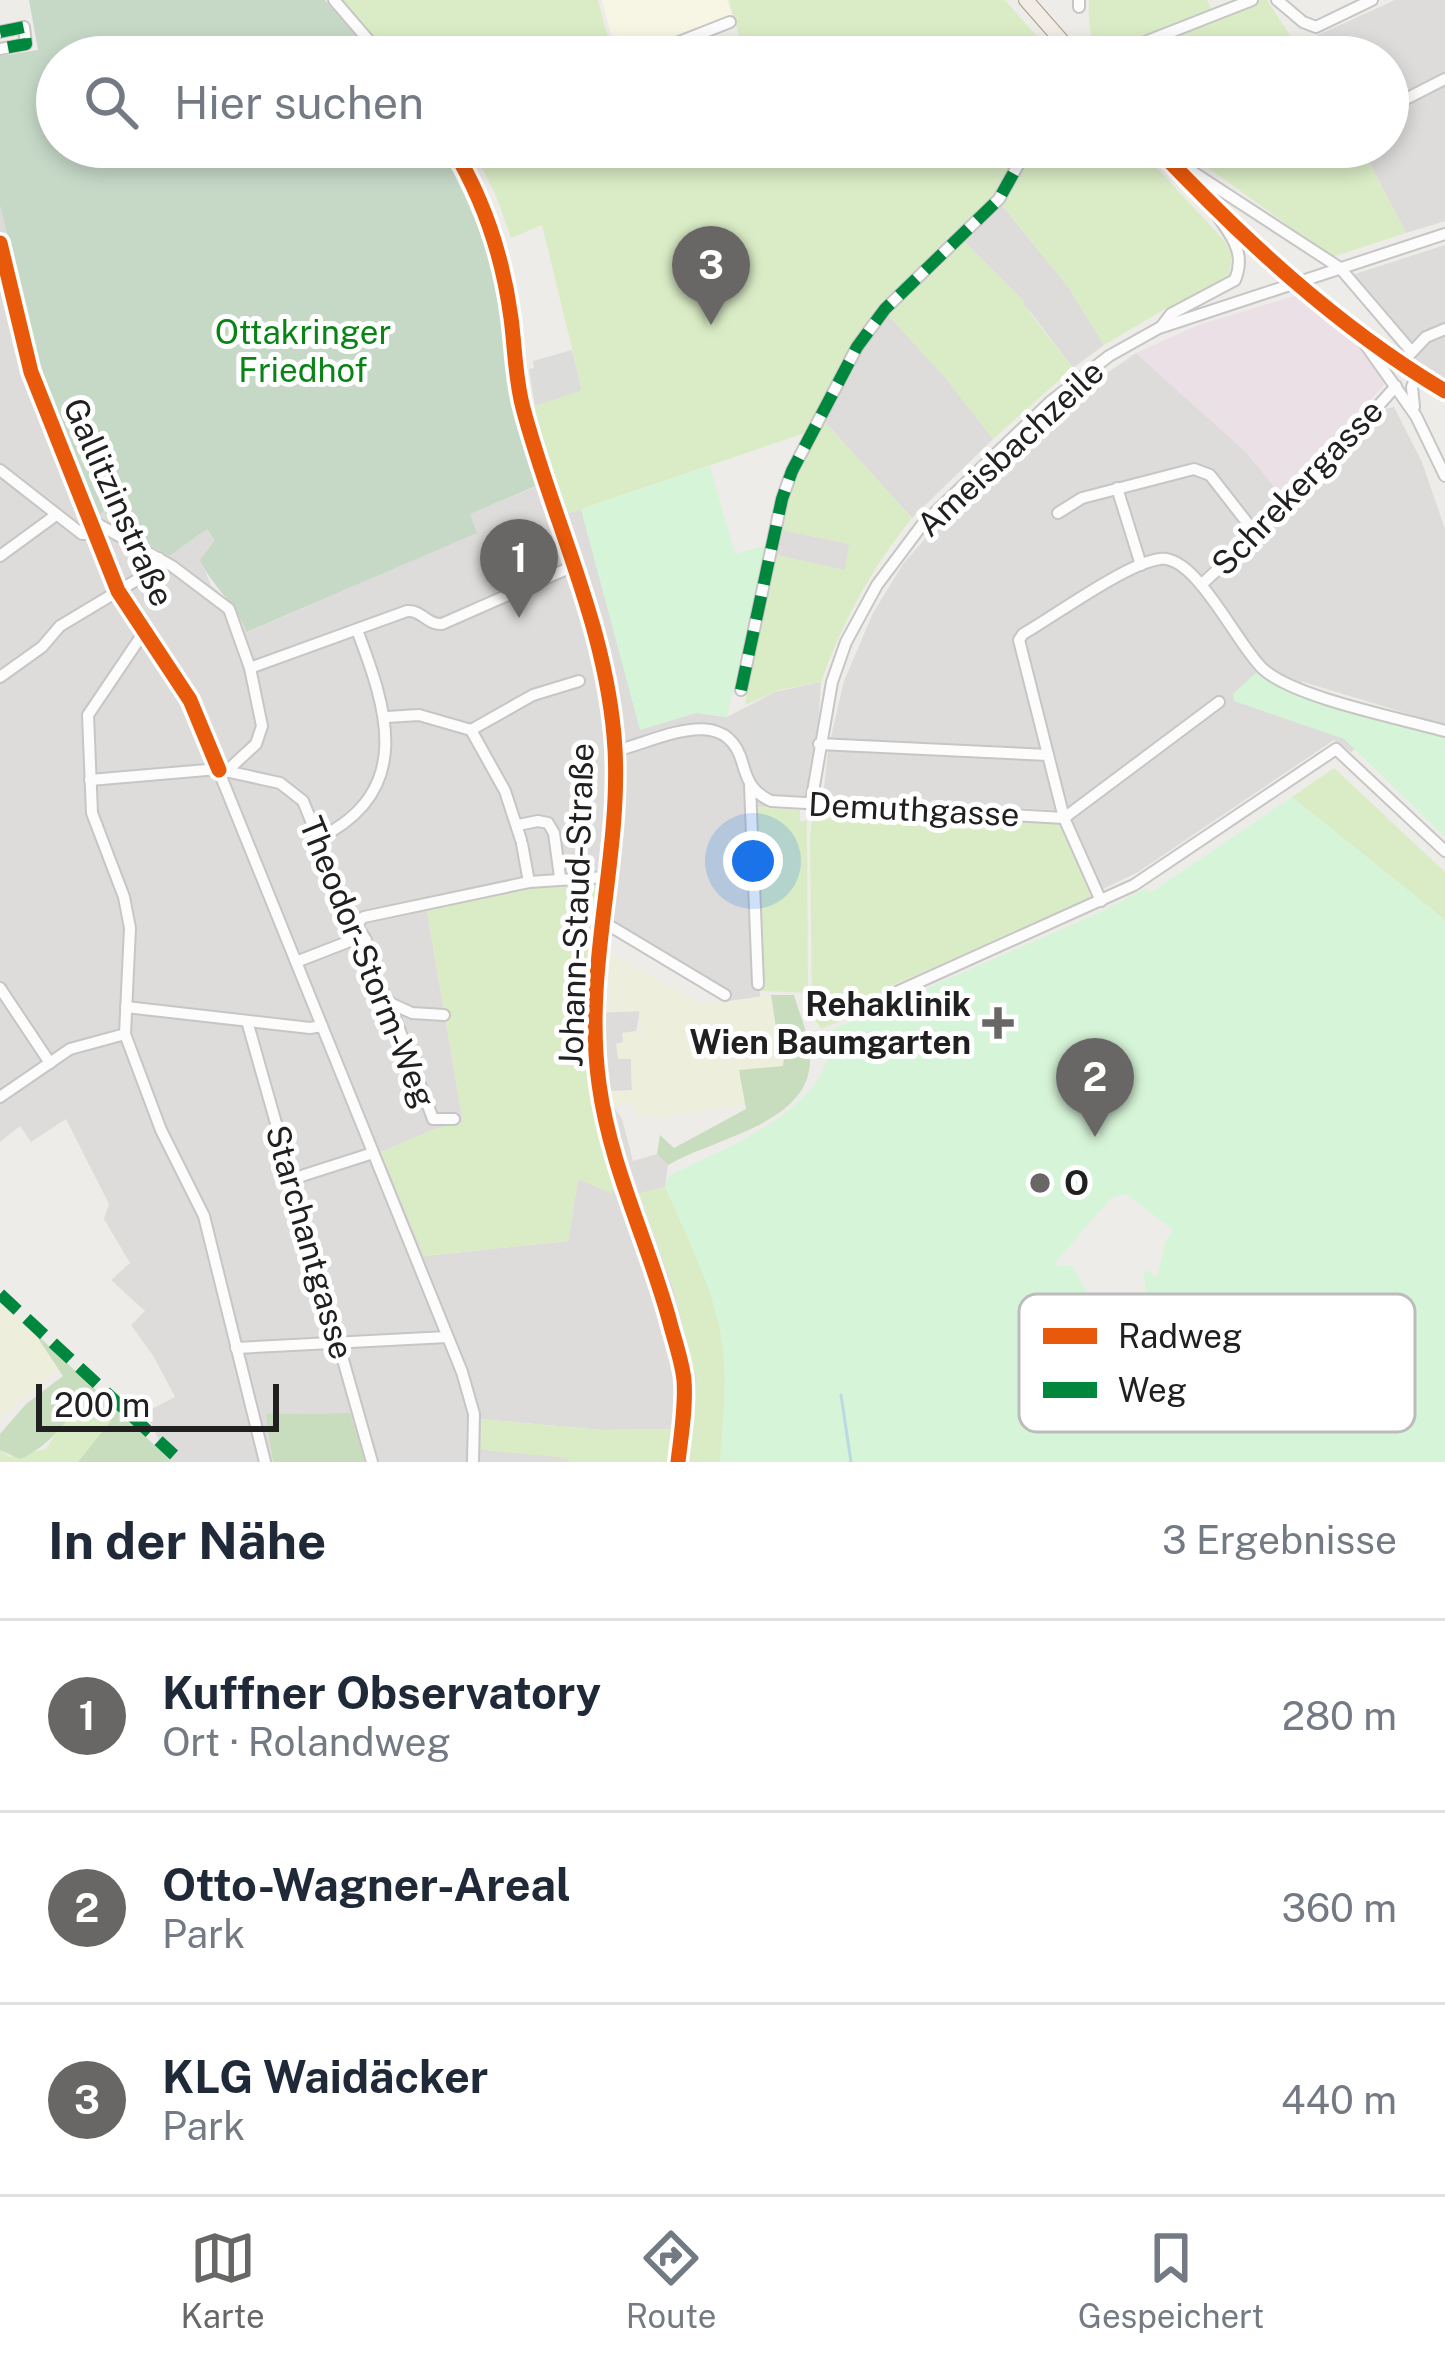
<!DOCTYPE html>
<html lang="de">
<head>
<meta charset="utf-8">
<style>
	:root { --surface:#fff; --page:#f2f2f3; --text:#1f2937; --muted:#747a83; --line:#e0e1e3; --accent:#686766 }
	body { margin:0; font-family:"Public Sans",sans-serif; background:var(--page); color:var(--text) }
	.scale { position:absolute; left:36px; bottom:30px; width:243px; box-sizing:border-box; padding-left:12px; border:6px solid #202020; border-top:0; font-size:33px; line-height:42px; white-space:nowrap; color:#202020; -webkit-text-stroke:9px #fff; paint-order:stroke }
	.you { position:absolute; left:753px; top:861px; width:42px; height:42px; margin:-30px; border:9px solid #fff; border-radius:50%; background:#1a73e8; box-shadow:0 0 0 18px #1a73e833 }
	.badge { display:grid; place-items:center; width:78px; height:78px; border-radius:50%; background:var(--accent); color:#fff; font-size:39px; font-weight:700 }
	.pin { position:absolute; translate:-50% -99px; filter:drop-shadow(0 3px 6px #0008) }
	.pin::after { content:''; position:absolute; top:63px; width:42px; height:36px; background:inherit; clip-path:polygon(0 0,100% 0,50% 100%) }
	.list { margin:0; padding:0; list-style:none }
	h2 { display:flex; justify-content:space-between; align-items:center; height:156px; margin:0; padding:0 48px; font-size:51px }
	h2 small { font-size:39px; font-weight:400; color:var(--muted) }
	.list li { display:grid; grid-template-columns:78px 1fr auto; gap:36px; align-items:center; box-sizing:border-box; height:192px; padding:0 48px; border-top:3px solid var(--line) }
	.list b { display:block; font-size:45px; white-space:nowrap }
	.list p { margin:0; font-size:39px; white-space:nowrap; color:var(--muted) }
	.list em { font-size:39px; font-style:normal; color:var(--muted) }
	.icon { flex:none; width:66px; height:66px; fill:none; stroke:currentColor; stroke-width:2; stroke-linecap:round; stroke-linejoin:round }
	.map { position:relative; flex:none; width:1445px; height:1462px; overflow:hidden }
	.search { position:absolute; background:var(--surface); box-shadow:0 6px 18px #0003; left:36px; right:36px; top:36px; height:132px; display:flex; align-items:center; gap:30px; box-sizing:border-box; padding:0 42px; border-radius:66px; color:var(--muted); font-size:45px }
	.sheet { height:732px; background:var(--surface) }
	nav { display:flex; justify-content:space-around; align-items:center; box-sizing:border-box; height:168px; border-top:3px solid var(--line); background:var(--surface); font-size:33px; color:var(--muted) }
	nav a { display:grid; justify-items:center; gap:6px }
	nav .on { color:var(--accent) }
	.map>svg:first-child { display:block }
	.residential { fill:#dddcda; fill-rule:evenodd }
	.industrial { fill:#ece0e7 }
	.education { fill:#f7f6e4 }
	.religious { fill:#dcdcda }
	.farmland { fill:#edeedc }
	.grass { fill:#daecc6 }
	.forest { fill:#c8ddbd }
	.cemetery { fill:#c6d9c7 }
	.park { fill:#d6f4d7; fill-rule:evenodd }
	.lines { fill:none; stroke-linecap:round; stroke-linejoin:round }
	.stream { stroke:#bbd9e2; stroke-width:3 }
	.minor-casing { stroke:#c7c6c5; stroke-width:14 }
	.major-casing { stroke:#a59b84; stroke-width:16 }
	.minor { stroke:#fcfcfc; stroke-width:10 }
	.major { stroke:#f1ede6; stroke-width:14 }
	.major-bridge-casing { stroke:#a59b84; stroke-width:16; stroke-linecap:butt }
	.major-bridge { stroke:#f1ede6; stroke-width:14 }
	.quiet { stroke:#00873e; stroke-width:12; stroke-dasharray:24 12; stroke-linecap:butt }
	.cycleway-casing { stroke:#fff; stroke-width:22 }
	.cycleway { stroke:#e8590c; stroke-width:15 }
	.poi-dot { fill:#686766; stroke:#fff; stroke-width:4.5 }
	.labels { text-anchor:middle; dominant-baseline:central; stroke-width:10; stroke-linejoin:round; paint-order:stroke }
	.park-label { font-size:33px; fill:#088315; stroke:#fff }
	.street-label { font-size:33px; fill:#202020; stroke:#fff }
	.poi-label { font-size:33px; font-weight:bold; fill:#202020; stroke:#fff; text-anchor:end }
	.key { fill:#fff; stroke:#bcbcbc; stroke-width:3 }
	.key-label { font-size:33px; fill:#202020 }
</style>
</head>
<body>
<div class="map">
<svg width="1445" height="1462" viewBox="0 0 1445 1462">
	<rect width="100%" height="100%" fill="#eeece9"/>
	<g class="residential">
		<polygon points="1395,0 1445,0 1445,72 1388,100 1388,57 1304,57 1296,45"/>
		<polygon points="1445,85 1445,221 1406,233 1361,147 1388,147 1388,115"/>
		<polygon points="1000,203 1069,288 1104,345 1073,368 1032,314 963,240"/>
		<path d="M0 206 36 354 95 509 107 513 116 526 168 556 207 529 216 540 203 566 211 585 237 608 248 632 476 533 469 514 555 479 566 514 581 509 640 729 696 713 727 717 775 692 821 682 813 808 752 807 760 997 730 1001 610 931 604 932 600 1013 640 1011 631 1058 632 1091 617 1093 613 1106 622 1119 633 1161 657 1154 668 1165 665 1187 639 1194 673 1287 697 1380 690 1462H671V1429L602 1430 481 1419 568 1458V1462H365L349 1413 267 1414 273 1462H170L166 1456 146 1412 175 1397 154 1357 131 1325 145 1311 111 1280 130 1263 104 1219 109 1204 66 1119 31 1142 20 1126 0 1142V292L5 289 0 268ZM596 882 587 1044 598 1137 614 1190 578 1179 568 1241 425 1256 381 1152 432 1130 463 1122 427 911 562 883Z"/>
		<polygon points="1445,245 1445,379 1417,361 1414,356 1419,350 1359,283 1355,274"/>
		<polygon points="887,314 945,377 993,439 912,518 822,419 856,355"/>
		<polygon points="1136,353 1246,452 1293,509 1381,410 1394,407 1422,462 1445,529 1445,725 1300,681 1379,730 1351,752 1334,740 1138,872 1101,890 1073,822 1054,810 823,798 828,750 844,681 873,613 903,564 958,501 1064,403"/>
		<polygon points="778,529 850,544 845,571 772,554"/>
	</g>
	<polygon class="industrial" points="1297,295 1361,349 1385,384 1284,499 1246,452 1136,353 1198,325"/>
	<polygon class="education" points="602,0 727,0 732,16 652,51 617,57"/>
	<g class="religious">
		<polygon points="572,350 582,391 535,406 529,369 534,368 533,361"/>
		<polygon points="814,692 796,787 773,787 749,718 752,712"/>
	</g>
	<g class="farmland">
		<polygon points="610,953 702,1005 771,995 778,1039 785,1051 783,1067 740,1070 745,1104 659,1118 636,1115 633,1103 613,1107 611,1091 632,1090 631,1059 618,1059 616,1044 623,1042 622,1033 642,1030 639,1011 609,1012"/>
		<polygon points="0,1302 34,1332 59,1369 0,1418"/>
	</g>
	<g class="grass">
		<polygon points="342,0 598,0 613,57 389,57"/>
		<polygon points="729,0 1005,0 1043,43 1025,57 745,57"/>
		<path d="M1089 0H1207L1213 13 1105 53C1088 44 1088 18 1089 0Z"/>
		<polygon points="1261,0 1267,0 1304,57 1112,57"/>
		<polygon points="472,147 1023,147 997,194 880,308 856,338 805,433 566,514 537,427 535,406 582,390 542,225 511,238 497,198"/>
		<polygon points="1032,147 1137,147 1223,239 1232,253 1229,277 1219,287 1165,309 1104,345 1069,288 1000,203"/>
		<polygon points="1179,147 1361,147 1406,233 1332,257"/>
		<polygon points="963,240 1025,302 1023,304 1073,368 993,439 945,377 887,314"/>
		<path d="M822 419 912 518C871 569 843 621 821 682L779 690 745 705 772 554 845 570 849 544 778 529 793 479Z"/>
		<polygon points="1334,768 1445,872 1445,920 1292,797"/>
		<polygon points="751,807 800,810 800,821 807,821 808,993 760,991"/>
		<polygon points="813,808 1055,821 1062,825 1092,899 881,990 885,1003 821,1029 812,1016 810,838"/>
		<path d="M597 881C586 989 583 1086 614 1190L610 1193 578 1179 568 1241 424 1256 381 1152 432 1130 463 1122 427 910 562 883Z"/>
		<path d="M665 1187C688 1239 716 1291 723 1348 727 1386 723 1424 720 1462H690L697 1380 673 1287 639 1193Z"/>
		<polygon points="90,1396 112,1421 78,1462 0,1462 0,1450 9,1457 46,1449 60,1426"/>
		<polygon points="481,1419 602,1430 672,1429 671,1462 568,1462 568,1458 491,1451 480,1449"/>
	</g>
	<g class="forest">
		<path d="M771 995H794C800 1016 811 1039 810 1060 810 1124 713 1138 668 1165L657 1154 660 1135 674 1148 746 1109 739 1070 783 1066 785 1051 778 1040Z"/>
		<path d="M34 1332 166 1456 170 1462H78L111 1421 90 1396C66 1419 51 1446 20 1459L0 1450V1434L26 1404 63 1376Z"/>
		<polygon points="350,1413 365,1462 273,1462 266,1414"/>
	</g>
	<path class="cemetery" d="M29 0H325L375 57H57V147H439C471 200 497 269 506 331 514 384 519 434 536 486L470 514 477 533 247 632C236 603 212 587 200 560L215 540 207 529 169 556 115 525 104 511 100 514 82 480 36 353 0 206V56L38 50Z"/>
	<g class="park">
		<polygon points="710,466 735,554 765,546 727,717 696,713 640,730 581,509"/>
		<polygon points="1257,672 1276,684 1445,734 1445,837 1344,739 1234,701 1233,694"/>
		<path d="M1292 797 1445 920V1462H720C722 1427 727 1393 724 1357 719 1297 689 1242 665 1187L669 1176C723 1148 840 1107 829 1031L1101 912 1146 888 1150 893ZM1126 1194 1173 1230 1165 1243 1158 1274 1154 1277 1150 1270 1143 1274 1146 1290 1100 1315 1072 1266 1053 1265 1111 1198Z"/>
	</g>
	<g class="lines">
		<polyline class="stream" points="841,1395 851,1462"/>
		<g class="minor-casing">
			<g id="minor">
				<polyline points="334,0 383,57"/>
				<polyline points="1277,0 1303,22 1316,27 1372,0"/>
				<polyline points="1079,7 1079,0"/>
				<polyline points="0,32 24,27 26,44 0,49"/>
				<polyline points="1140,44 1252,0"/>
				<polyline points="641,57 730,22"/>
				<polyline points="1388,108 1445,79"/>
				<path d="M452 147C483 198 503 258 511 318 515 348 515 378 523 408 553 522 608 628 615 749 621 860 583 970 599 1084 610 1166 647 1239 669 1319 674 1339 682 1360 684 1380 686 1407 681 1436 678 1462"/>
				<polyline points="1179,163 1340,268 1411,351"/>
				<polyline points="0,243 31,372 118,591 190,700 462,1372 474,1414 473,1462"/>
				<path d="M1161 327 1171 314 1235 280C1246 253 1232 237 1217 215"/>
				<polyline points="1363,341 1416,416 1445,476"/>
				<polyline points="1410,354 1426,337 1445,329"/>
				<polyline points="1414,407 1412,387 1417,375"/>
				<polyline points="0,470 82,534 95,534"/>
				<polyline points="1117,488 1141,565"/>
				<polyline points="1058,513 1082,498 1194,469 1210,475 1256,534"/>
				<polyline points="89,519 172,566 229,609 250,668 262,726 256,744 230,768 90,780"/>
				<polyline points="0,556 56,515"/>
				<polyline points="1201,585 1304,489 1396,386"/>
				<polyline points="144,632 88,715 92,813 124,897 130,928 125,1034 161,1130 204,1216 265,1462"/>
				<path d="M250 668 407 611C422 610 427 625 442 624L576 565"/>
				<polyline points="0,677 42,647 60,626 140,578 159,558"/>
				<polyline points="741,690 782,499 792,471 857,347 885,309 999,199 1028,147"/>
				<polyline points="387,717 419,715 471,730 505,791 521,840"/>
				<polyline points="471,730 533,695 579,681"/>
				<polyline points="819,744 1048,755"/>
				<path d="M615 751C660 740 727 701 743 765 748 783 754 793 771 801L1064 818 1219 702"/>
				<polyline points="221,770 280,783 303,801 349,914 366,940 374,978 389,1002 433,1119 454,1119"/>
				<polyline points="750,785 758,984"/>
				<polyline points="811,803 832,682 846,642 877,585 922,525 1050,402 1109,356 1159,328 1445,234"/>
				<polyline points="518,825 538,821 548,823 554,833 560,877"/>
				<path d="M319 838C415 791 387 709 357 630"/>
				<polyline points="522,844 529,882"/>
				<path d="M1101 901 1064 818 1019 640 1023 634C1056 615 1127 563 1160 559 1196 554 1237 645 1263 669 1295 698 1400 718 1445 731"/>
				<polyline points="600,920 725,995"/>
				<polyline points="357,923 364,917 529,882 605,877"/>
				<polyline points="296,962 350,941 357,923"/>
				<polyline points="0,988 50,1063"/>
				<polyline points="888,996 1134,885 1336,749 1445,851"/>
				<polyline points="390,1003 412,1013 444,1015"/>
				<polyline points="126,1007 310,1028 322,1026"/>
				<polyline points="247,1021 372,1462"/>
				<polyline points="0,1097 70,1049 125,1034"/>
				<polyline points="292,1179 373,1153"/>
				<polyline points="236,1348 447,1337"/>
			</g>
		</g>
		<g class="major-casing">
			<g id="major">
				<polyline points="1026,0 1076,57"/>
				<polyline points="1156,147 1204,198 1273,259"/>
				<polyline points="1329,309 1386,355 1445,391"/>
			</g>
		</g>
		<use href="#minor" class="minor"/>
		<use href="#major" class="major"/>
		<g class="major-bridge-casing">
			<polyline id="major-bridge" points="1273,259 1329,309"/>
		</g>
		<use href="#major-bridge" class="major-bridge"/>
		<g class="quiet">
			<polyline points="0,32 24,27 26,44 0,49"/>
			<polyline points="741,690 782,499 792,471 857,347 885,309 999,199 1028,147"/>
			<polyline points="0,1294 174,1455"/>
		</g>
		<g class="cycleway-casing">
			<g id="cycleway">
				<path d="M452 147C483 198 503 258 511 318 515 348 515 378 523 408 553 522 608 628 615 749 621 860 583 970 599 1084 610 1166 647 1239 669 1319 674 1339 682 1360 684 1380 686 1407 681 1436 678 1462"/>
				<path d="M1156 147C1242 238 1337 327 1445 391"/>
				<polyline points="0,243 31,372 118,591 190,700 219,770"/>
			</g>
		</g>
		<use href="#cycleway" class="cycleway"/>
	</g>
	<g class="poi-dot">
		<path d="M992 1005h12v12h12v12h-12v12h-12v-12h-12v-12h12z"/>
		<circle cx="1040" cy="1183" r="12"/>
	</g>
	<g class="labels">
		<g class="park-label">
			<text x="303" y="332">Ottakringer<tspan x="303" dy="38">Friedhof</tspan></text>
		</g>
		<g class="street-label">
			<text transform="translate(1010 448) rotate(-43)">Ameisbachzeile</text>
			<text transform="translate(1297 487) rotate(-46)">Schrekergasse</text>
			<text transform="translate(119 502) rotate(66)">Gallitzinstraße</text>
			<text transform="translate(914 809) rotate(3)">Demuthgasse</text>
			<text transform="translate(576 905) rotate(-88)">Johann-Staud-Straße</text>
			<text transform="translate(368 962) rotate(68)">Theodor-Storm-Weg</text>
			<text transform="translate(310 1242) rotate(74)">Starchantgasse</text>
		</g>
		<g class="poi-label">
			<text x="971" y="1004">Rehaklinik<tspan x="971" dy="38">Wien Baumgarten</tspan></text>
			<text x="1064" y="1183" text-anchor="start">O</text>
		</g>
	</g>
	<rect x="1019" y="1294" width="396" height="138" rx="18" class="key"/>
	<rect x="1043" y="1328" width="54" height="16" fill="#e8590c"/>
	<rect x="1043" y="1382" width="54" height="16" fill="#00873e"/>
	<g class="key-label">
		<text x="1118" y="1348">Radweg</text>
		<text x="1118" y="1402">Weg</text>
	</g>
</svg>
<div class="scale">200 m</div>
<div class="you"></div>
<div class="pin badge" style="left:519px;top:618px">1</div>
<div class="pin badge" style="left:1095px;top:1137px">2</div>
<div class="pin badge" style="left:711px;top:325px">3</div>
<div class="search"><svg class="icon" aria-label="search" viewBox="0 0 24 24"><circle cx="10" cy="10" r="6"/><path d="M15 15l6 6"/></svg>Hier suchen</div>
</div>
<section class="sheet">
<h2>In der Nähe<small>3 Ergebnisse</small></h2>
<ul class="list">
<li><span class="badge">1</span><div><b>Kuffner Observatory</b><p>Ort · Rolandweg</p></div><em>280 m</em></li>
<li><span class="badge">2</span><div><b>Otto-Wagner-Areal</b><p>Park</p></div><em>360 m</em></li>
<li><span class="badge">3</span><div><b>KLG Waidäcker</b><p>Park</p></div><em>440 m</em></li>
</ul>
</section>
<nav>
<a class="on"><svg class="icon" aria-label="map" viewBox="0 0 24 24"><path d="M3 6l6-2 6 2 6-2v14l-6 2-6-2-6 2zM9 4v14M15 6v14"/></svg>Karte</a>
<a><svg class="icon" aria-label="directions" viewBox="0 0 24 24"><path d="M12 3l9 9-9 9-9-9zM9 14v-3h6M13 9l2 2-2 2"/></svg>Route</a>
<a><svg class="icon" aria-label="saved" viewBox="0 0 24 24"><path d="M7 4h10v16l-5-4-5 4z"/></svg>Gespeichert</a>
</nav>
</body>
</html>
